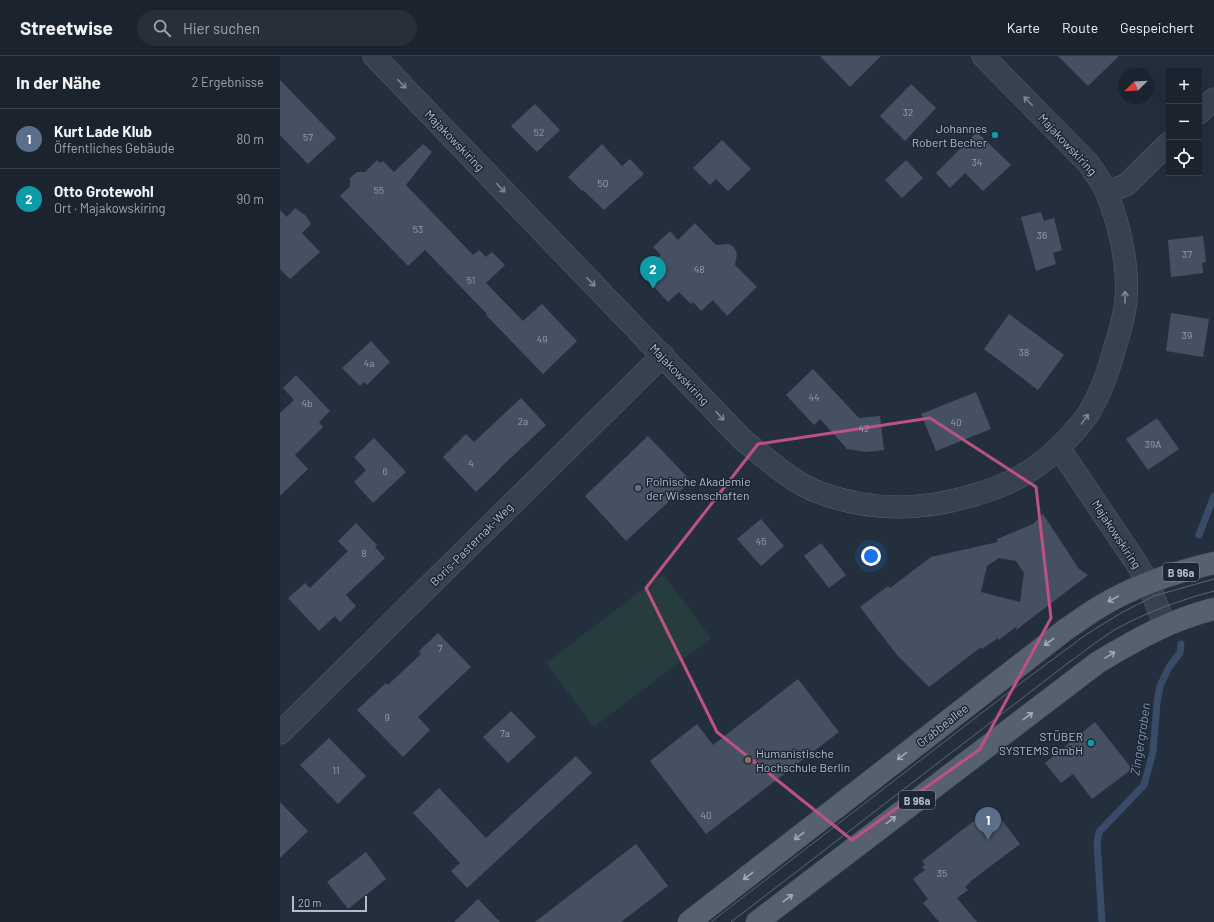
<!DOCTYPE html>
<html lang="de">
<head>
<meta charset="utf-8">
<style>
	:root { --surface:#1b232e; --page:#282f3a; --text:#f1f3f6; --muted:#a0a4aa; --line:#39404a; --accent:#8ab4f8 }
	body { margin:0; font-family:Barlow,sans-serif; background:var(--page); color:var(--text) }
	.controls { position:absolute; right:12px; top:12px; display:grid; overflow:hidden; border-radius:0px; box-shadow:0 4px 16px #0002 }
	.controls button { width:36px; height:36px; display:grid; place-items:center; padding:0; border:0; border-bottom:1px solid var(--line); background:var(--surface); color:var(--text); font:20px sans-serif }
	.compass { position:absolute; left:838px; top:12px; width:36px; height:36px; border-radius:50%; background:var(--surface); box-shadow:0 4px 16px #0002; rotate:246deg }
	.scale { position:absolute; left:12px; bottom:10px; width:75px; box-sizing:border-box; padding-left:4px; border:2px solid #b4bcc9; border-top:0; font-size:11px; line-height:14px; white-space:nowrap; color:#b4bcc9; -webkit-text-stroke:3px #1d2633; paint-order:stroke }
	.you { position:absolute; left:591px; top:500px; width:14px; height:14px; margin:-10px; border:3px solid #fff; border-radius:50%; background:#1a73e8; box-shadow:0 0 0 6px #1a73e833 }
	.badge { display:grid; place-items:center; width:26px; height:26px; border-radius:50%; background:var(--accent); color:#fff; font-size:13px; font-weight:700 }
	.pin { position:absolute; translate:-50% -33px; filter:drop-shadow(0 1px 2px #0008) }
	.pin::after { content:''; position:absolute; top:21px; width:14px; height:12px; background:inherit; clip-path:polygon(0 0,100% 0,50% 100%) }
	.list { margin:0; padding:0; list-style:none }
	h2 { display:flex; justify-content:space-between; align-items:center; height:52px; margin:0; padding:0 16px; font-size:17px }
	h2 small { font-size:13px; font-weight:400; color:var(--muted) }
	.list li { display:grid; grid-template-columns:26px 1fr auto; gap:12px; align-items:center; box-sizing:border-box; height:60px; padding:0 16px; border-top:1px solid var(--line) }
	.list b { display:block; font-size:15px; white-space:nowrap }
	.list p { margin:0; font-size:13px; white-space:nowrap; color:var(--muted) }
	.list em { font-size:13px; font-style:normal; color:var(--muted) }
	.icon { flex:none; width:22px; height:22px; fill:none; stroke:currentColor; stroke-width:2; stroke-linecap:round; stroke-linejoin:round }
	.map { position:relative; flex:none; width:934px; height:866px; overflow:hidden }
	header { display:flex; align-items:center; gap:24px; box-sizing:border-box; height:56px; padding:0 20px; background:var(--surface); border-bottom:1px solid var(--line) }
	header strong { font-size:19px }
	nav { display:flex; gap:22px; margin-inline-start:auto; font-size:14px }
	.search { width:280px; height:36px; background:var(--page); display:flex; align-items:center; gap:10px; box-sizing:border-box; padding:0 14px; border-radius:22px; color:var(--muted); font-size:15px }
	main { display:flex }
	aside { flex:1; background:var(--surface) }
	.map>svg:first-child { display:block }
	.green { fill:#263c3f }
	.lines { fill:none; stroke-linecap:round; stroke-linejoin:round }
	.stream { stroke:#394c67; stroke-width:7 }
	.building { fill:#455162; fill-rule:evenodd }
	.minor-casing { stroke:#565f6c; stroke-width:23 }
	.major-casing { stroke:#414a57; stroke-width:23 }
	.minor { stroke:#38414e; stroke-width:22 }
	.major { stroke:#56606e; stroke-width:22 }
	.tram { stroke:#5a6575; stroke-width:1 }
	.oneway { stroke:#7c8592 }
	.oneway2 { stroke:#a1aab7 }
	.marked { fill:none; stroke:#bd5182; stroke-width:3; stroke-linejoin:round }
	.culture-dot { fill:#0f9aa8; stroke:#1d2633; stroke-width:1.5 }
	.service-dot { fill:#5c6f8a; stroke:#1d2633; stroke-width:1.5 }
	.education-dot { fill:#8d6e63; stroke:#1d2633; stroke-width:1.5 }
	.labels { text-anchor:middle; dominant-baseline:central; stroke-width:3; stroke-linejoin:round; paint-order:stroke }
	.number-label { font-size:10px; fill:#98a1af }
	.shield { fill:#1d2633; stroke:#878f9c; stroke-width:1 }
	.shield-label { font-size:11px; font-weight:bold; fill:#b4bcc9 }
	.poi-label { font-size:12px; fill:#b4bcc9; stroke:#1d2633; text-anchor:end }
	.street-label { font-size:12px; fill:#b4bcc9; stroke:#1d2633 }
	.water-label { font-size:13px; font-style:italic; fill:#7c92b1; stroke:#1d2633 }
</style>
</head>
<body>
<header>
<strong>Streetwise</strong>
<div class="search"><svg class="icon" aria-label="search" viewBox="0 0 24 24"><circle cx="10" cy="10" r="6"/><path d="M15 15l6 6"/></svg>Hier suchen</div>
<nav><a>Karte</a><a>Route</a><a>Gespeichert</a></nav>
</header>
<main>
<aside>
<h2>In der Nähe<small>2 Ergebnisse</small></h2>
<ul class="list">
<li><span class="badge" style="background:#5c6f8a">1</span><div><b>Kurt Lade Klub</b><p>Öffentliches Gebäude</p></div><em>80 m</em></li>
<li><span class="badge" style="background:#0f9aa8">2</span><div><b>Otto Grotewohl</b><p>Ort · Majakowskiring</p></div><em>90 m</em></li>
</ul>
</aside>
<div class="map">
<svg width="934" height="866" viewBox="0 0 934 866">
	<rect width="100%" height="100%" fill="#242f3e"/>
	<polygon class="green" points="383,518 431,582 314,671 266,607"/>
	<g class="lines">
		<g class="stream">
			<polyline points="919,479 934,440"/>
			<polyline points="822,866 817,787 819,776 864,729 873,696 877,647 880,630 889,611 900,597 901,588"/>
		</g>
	</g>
	<g class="building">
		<polygon points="540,0 601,0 570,31"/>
		<polygon points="778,0 839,0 808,30"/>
		<polygon points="0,24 56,82 28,108 0,79"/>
		<polygon points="631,28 656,52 625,85 600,60"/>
		<polygon points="255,48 280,74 257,96 231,70"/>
		<polygon points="697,76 731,109 703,135 685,117 670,132 656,117"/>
		<polygon points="442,84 471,113 448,135 436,123 430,129 413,112"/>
		<polygon points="143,88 152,96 126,129 193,199 199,194 206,201 212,196 225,209 206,227 243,265 262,248 297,285 263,318 206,259 207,258 145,194 128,210 60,140 70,130 70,122 77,116 85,116 97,104 100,107 103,105 114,116"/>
		<polygon points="322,88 342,110 350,103 364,118 324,154 303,134 302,135 288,121"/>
		<polygon points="626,104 643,122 622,142 605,124"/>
		<polygon points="15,152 26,160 31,168 22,177 40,196 10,223 0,213 0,154 7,161"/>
		<polygon points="761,156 764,165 774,162 782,194 773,197 776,208 756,215 741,161"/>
		<polygon points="415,167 436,189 449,188 454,191 457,198 455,209 477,231 447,260 433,244 421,255 413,246 411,248 399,236 388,246 373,230 384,219 373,207 381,199 373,191 390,175 398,184"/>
		<polygon points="923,180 926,206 922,207 923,217 891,221 888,184"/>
		<polygon points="891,257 929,263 923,301 886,295"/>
		<polygon points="729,258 784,299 758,334 704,293"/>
		<polygon points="91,285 110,306 87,329 84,326 80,330 62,312"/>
		<polygon points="533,313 579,362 600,360 604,394 586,396 567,393 540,363 534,369 506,339"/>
		<polygon points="16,319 50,355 39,366 43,371 15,399 28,413 0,440 0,357 14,344 3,332"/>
		<polygon points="696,336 711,373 656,395 641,358"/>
		<polygon points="241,342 266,369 219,413 220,413 196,436 163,401 186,378 194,386"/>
		<polygon points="877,362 899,393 868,414 846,383"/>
		<polygon points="368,380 411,425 346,485 305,440"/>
		<polygon points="94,382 126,416 93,447 74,426 86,414 74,401"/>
		<path d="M763 458 799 513 808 519 736 574 737 570 719 584 718 582 702 593 701 591 649 631 617 599 580 551 608 530 610 532 651 501 718 486 717 483 753 468ZM719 502 736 505 744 517 740 546 701 536 707 510Z"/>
		<polygon points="481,463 504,490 481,510 457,483"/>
		<polygon points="76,467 97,489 95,491 105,502 66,539 76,550 60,566 55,560 39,575 8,542 25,527 30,532 68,495 58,485"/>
		<polygon points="541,487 566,519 549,532 524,500"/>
		<polygon points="158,577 191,611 138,661 150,674 123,701 77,654 106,627 108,629 141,598 139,595"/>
		<polygon points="518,623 559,676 426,778 370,705 417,668 433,689"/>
		<polygon points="231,655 256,681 228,707 203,681"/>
		<polygon points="815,666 852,713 812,743 793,718 781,727 765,707"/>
		<polygon points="49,682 86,720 58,748 20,709"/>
		<polygon points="296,700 312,717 187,832 171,815 180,807 133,757 159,732 206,782"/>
		<polygon points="0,746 28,775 0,802"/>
		<polygon points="712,751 740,788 691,825 685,831 688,834 677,842 697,866 659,866 643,847 648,843 633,823 645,814 642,811 645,809 642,805"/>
		<polygon points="356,788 388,830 341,866 255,866"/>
		<polygon points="86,796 106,823 68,853 47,826"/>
		<polygon points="198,843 220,866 174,866"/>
	</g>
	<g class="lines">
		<g class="minor-casing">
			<g id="minor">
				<path d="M94 0 462 383C483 400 513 427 538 436 590 456 642 455 694 439 711 434 728 428 743 419 761 409 777 394 791 379 798 371 805 364 810 355 822 335 829 313 835 291 840 276 844 260 846 245 849 212 840 169 827 138 823 127 815 117 808 107L703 0"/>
				<polyline points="919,57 934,43"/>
				<polyline points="827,136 846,129 889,87"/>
				<polyline points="779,392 857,508 868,527 885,569"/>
				<polyline points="0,677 383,299"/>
			</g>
		</g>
		<g class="major-casing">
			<g id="major">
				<path d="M409 866 785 574C797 566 809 557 821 550 856 529 895 516 934 507"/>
				<path d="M477 866 817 607C855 584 890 564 934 553"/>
			</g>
		</g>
		<use href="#minor" class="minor"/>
		<use href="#major" class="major"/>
		<g class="tram">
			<polyline points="431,866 734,632 807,578 841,557 874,540 934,523"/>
			<path d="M451 866 788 607C804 596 819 583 836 573 867 556 900 544 934 535"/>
		</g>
	</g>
	<defs><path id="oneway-shaft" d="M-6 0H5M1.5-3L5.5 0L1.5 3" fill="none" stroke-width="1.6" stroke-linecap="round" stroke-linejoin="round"/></defs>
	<g class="oneway">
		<use href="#oneway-shaft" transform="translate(122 28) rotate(46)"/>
		<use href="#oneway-shaft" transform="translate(748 45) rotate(-135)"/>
		<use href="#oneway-shaft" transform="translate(221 132) rotate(46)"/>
		<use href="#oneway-shaft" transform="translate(311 226) rotate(46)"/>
		<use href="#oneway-shaft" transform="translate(845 241) rotate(-89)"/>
		<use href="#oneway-shaft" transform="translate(440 360) rotate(47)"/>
		<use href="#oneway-shaft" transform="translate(805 363) rotate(-54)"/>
	</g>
	<g class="oneway2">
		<use href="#oneway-shaft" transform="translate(833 543) rotate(152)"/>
		<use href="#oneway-shaft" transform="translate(769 586) rotate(143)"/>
		<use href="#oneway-shaft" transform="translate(830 599) rotate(-32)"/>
		<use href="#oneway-shaft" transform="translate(748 660) rotate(-37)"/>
		<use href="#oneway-shaft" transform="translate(622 700) rotate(142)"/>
		<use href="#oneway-shaft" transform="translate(611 764) rotate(-37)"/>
		<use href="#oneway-shaft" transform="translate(519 780) rotate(142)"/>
		<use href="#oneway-shaft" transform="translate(468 820) rotate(142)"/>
		<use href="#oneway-shaft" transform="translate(508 842) rotate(-37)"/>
	</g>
	<path class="marked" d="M650 362 756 431 771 562 700 693 572 784 437 676 366 532 478 388Z"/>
	<g class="culture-dot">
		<circle cx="715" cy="79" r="4"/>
		<circle cx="811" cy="687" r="4"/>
	</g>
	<circle class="service-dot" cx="358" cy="432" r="4"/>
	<circle class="education-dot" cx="468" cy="704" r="4"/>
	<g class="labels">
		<g class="number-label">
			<text x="628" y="56">32</text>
			<text x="259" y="76">52</text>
			<text x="28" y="81">57</text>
			<text x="697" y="106">34</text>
			<text x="323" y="127">50</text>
			<text x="99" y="134">55</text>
			<text x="138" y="173">53</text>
			<text x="762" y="179">36</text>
			<text x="907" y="198">37</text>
			<text x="419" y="213">48</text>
			<text x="191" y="224">51</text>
			<text x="907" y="279">39</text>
			<text x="262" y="283">49</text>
			<text x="744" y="296">38</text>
			<text x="89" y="307">4a</text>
			<text x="534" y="341">44</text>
			<text x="27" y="347">4b</text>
			<text x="243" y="365">2a</text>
			<text x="676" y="366">40</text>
			<text x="584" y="372">42</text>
			<text x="873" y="388">39A</text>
			<text x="191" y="407">4</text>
			<text x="105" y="415">6</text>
			<text x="481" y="485">45</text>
			<text x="84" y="497">8</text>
			<text x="160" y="592">7</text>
			<text x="107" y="661">9</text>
			<text x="225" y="677">7a</text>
			<text x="56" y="714">11</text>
			<text x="426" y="759">40</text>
			<text x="662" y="817">35</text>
		</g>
		<g class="shield">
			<rect x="883" y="507" width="36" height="18" rx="3"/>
			<rect x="619" y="735" width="36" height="18" rx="3"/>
		</g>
		<g class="shield-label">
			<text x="901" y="516">B 96a</text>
			<text x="637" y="744">B 96a</text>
		</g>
		<g class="poi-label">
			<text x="707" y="72">Johannes<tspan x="707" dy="14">Robert Becher</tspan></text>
			<text x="366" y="425" text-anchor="start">Polnische Akademie<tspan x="366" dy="14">der Wissenschaften</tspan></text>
			<text x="803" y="680">STÜBER<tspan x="803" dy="14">SYSTEMS GmbH</tspan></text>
			<text x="476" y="697" text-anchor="start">Humanistische<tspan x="476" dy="14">Hochschule Berlin</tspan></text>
		</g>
		<g class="street-label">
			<text transform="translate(175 84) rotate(46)">Majakowskiring</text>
			<text transform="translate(788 88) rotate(47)">Majakowskiring</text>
			<text transform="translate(400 318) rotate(46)">Majakowskiring</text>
			<text transform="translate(837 478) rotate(57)">Majakowskiring</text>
			<text transform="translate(191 488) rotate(-45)">Boris-Pasternak-Weg</text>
			<text transform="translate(662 669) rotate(-38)">Grabbeallee</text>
		</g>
		<g class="water-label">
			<text transform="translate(860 683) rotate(-81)">Zingergraben</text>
		</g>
	</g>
</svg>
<div class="controls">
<button>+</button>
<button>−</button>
<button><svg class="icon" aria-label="locate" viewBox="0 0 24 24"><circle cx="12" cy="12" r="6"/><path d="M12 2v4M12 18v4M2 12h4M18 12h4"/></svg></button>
</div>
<svg class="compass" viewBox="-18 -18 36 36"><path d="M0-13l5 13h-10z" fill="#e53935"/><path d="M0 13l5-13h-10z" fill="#a0a4aa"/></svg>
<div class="scale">20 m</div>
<div class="you"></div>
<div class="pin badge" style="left:708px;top:784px;background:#5c6f8a">1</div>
<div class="pin badge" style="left:373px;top:233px;background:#0f9aa8">2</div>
</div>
</main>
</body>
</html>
